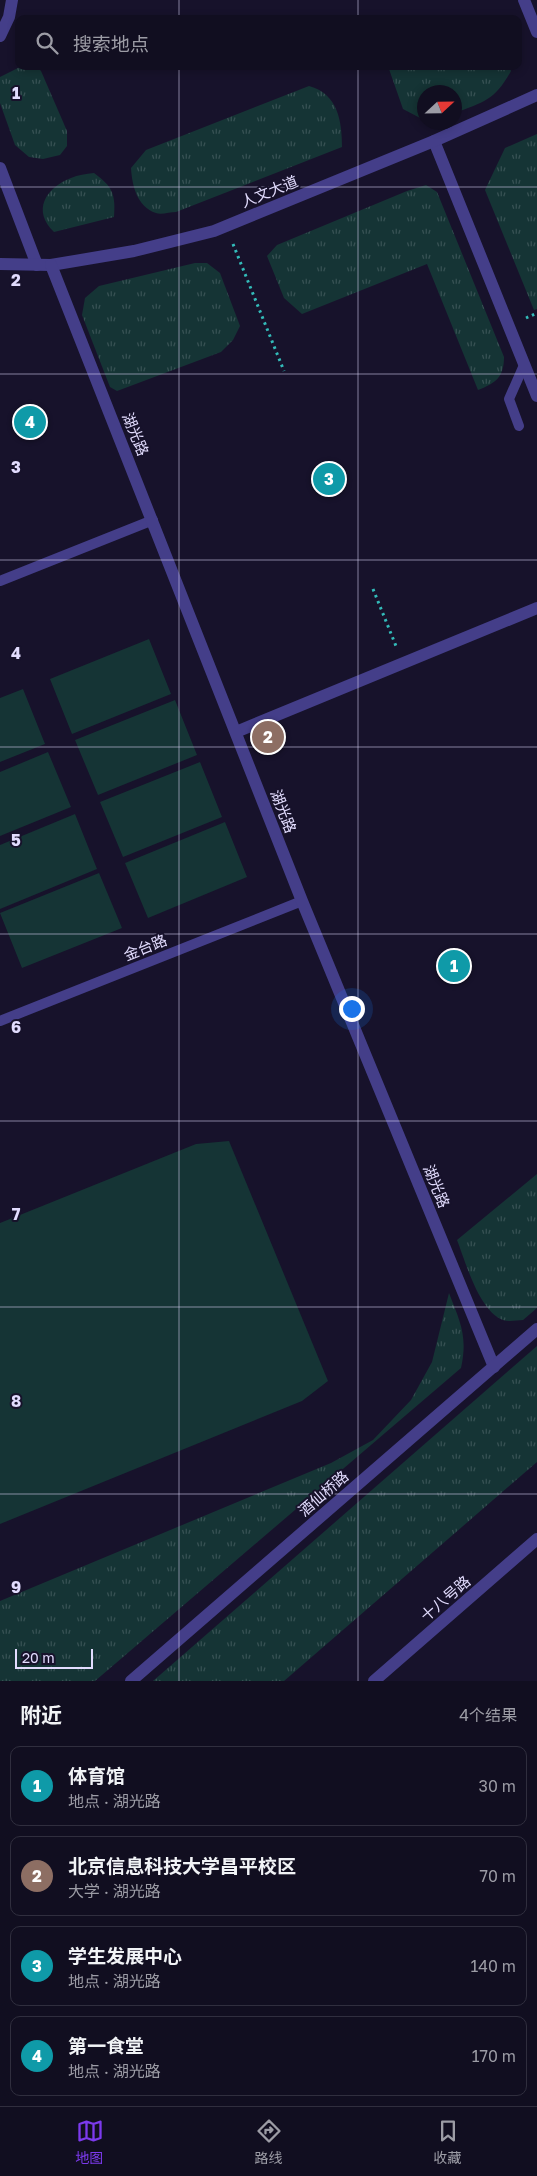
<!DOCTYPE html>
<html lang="zh">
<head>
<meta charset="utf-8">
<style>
	:root { --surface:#110e20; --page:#1a1729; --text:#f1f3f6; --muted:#9c9ca5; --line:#302e3e; --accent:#7c3aed }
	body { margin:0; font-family:"Golos Text","Noto Sans SC",sans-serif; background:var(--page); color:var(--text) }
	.compass { position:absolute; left:417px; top:85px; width:45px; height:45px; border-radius:50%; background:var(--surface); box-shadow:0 2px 8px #0003; rotate:68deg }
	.scale { position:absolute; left:15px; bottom:12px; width:78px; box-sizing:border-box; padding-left:5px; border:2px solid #e2dcfe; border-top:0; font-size:14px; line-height:18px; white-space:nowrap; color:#e2dcfe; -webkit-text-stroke:4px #17122b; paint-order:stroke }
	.you { position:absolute; left:351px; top:1008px; width:18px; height:18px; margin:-12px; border:4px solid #fff; border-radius:50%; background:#1a73e8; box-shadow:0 0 0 8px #1a73e833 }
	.badge { display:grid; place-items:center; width:32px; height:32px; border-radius:50%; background:var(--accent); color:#fff; font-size:16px; font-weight:700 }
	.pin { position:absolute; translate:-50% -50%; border:2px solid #fff; box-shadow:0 1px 5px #0006 }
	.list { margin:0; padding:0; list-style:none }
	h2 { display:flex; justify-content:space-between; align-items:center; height:65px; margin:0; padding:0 20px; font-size:21px }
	h2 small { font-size:16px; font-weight:400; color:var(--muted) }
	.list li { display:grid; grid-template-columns:32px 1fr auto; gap:15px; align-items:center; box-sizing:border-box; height:80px; margin:0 10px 10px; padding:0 10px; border:1px solid var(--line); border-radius:10px }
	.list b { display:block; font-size:19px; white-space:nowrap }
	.list p { margin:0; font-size:16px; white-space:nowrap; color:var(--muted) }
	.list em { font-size:16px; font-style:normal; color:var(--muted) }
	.icon { flex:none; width:28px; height:28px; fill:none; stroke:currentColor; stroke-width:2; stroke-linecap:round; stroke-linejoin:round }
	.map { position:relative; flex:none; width:537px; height:1681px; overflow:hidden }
	.search { position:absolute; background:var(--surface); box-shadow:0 2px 8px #0003; left:15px; right:15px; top:15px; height:55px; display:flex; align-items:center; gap:12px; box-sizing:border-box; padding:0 18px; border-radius:10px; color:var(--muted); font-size:19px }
	.sheet { height:425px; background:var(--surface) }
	nav { display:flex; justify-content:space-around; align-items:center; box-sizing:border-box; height:70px; border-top:1px solid var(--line); background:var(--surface); font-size:14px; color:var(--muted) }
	nav a { display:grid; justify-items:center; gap:2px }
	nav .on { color:var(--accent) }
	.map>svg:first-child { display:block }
	.grass { fill:url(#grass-tufts) }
	.garden { fill:#153435 }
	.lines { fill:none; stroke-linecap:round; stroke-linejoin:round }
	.path { stroke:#33bbb9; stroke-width:3; stroke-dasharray:2.5 4; stroke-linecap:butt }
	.service { stroke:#443e89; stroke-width:10 }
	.pedestrian { stroke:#443e89; stroke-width:12 }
	.minor { stroke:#443e89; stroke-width:12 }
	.tertiary { stroke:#443e89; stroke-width:12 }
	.grid { fill:none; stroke:#e2dcfe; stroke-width:1; stroke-opacity:0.55 }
	.labels { text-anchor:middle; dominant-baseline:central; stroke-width:4; stroke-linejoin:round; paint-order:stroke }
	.street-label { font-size:15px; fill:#e2dcfe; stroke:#17122b }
	.grid-label { font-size:16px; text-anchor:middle; font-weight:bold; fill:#e2dcfe; stroke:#17122b; stroke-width:4; stroke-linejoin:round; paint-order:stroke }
</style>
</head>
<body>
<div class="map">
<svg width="537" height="1681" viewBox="0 0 537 1681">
	<defs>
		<pattern id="grass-tufts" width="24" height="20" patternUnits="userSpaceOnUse" patternTransform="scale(1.25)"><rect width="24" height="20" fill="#153435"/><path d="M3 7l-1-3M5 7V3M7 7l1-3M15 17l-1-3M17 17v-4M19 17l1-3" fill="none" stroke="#375153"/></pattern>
	</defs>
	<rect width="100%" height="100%" fill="#17122b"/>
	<g class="grass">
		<polygon points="22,66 36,66 41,71 67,131 67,146 60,155 43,159 29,157 15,145 0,103 0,77"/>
		<path d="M390 66H509L511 71C495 100 484 102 455 113L454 92H424V120L403 109 389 69Z"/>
		<path d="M309 86C338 94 342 121 342 147L176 212C170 212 161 215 156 213 137 207 132 185 131 168L146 150Z"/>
		<polygon points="537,134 537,309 534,310 485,190 505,148"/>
		<path d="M94 173C112 186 116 194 114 217L54 232C32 211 45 188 71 178 78 175 86 174 94 173Z"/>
		<path d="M426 185 437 192 504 357C504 377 496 383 478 390L427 264 302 314 284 298 267 256 277 245 407 191Z"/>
		<polygon points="195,263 207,263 220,273 240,326 233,340 221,352 117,391 110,387 82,315 85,298 99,286"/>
		<path d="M537 1174V1308L523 1320C517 1320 509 1322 503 1320 479 1311 466 1263 457 1240Z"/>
		<path d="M449 1293C460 1322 468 1336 461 1368L95 1681H0V1601L331 1463 373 1440 411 1400 432 1362Z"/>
		<polygon points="537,1346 537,1462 284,1681 153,1681"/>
	</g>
	<g class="garden">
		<polygon points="149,639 171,694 72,734 50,679"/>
		<polygon points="23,689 45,744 0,762 0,698"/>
		<polygon points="175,700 197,755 98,795 75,740"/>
		<polygon points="48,752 71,807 0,836 0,772"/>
		<polygon points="200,762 222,817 123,857 100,802"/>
		<polygon points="75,814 97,869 0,909 0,845"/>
		<polygon points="225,822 247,877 148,918 125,863"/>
		<polygon points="99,873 122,928 22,968 0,913"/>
		<polygon points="229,1141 328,1381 302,1401 0,1524 0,1223 196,1144"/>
	</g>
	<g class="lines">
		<g class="path">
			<polyline points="233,244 284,371"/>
			<polyline points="526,318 537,313"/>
			<polyline points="373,589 396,646"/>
		</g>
		<g class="service">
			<polyline points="519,426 509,399 524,365"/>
			<polyline points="0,581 153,520"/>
			<polyline points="0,1021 302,901"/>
		</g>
		<g class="pedestrian">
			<polyline points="524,0 537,32"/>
			<polyline points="0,36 9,17 12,0"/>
			<polyline points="0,168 37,265"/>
			<polyline points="236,732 537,608"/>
		</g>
		<g class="minor">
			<polyline points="434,141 537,396"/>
			<polyline points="0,264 51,265 134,251 214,231 434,141 537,95"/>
			<polyline points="51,265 302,901 494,1367"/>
			<polyline points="131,1681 537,1329"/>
		</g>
		<polyline class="tertiary" points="374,1681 537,1539"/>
	</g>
	<path class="grid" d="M179 0V19M358 0V19M179 66V1681M358 66V1681M0 187H537M0 374H537M0 560H537M0 747H537M0 934H537M0 1121H537M0 1307H537M0 1494H537"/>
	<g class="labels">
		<g class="street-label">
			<text transform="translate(269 191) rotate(-22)">人文大道</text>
			<text transform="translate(136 434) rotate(68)">湖光路</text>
			<text transform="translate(284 811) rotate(69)">湖光路</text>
			<text transform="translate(145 947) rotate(-22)">金台路</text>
			<text transform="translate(437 1186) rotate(68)">湖光路</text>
			<text transform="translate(323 1493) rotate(-41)">酒仙桥路</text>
			<text transform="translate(445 1598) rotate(-41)">十八号路</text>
		</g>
	</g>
	<g class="grid-label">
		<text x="16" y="99">1</text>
		<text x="16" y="286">2</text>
		<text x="16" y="473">3</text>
		<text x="16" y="659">4</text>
		<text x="16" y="846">5</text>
		<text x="16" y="1033">6</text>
		<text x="16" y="1220">7</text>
		<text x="16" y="1407">8</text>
		<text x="16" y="1593">9</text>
	</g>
</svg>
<svg class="compass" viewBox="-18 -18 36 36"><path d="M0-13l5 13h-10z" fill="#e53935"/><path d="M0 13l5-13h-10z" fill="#9c9ca5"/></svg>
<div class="scale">20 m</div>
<div class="you"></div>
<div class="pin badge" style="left:454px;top:966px;background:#0f9aa8">1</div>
<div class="pin badge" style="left:268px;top:737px;background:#8d6e63">2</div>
<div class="pin badge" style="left:329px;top:479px;background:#0f9aa8">3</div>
<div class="pin badge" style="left:30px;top:422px;background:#0f9aa8">4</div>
<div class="search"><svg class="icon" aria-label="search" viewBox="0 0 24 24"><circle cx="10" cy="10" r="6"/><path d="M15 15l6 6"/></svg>搜索地点</div>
</div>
<section class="sheet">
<h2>附近<small>4个结果</small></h2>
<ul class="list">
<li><span class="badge" style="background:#0f9aa8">1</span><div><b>体育馆</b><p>地点 · 湖光路</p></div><em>30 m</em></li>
<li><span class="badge" style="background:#8d6e63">2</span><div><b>北京信息科技大学昌平校区</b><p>大学 · 湖光路</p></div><em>70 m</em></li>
<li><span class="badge" style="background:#0f9aa8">3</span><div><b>学生发展中心</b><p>地点 · 湖光路</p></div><em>140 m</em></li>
<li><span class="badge" style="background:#0f9aa8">4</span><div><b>第一食堂</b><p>地点 · 湖光路</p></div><em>170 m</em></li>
</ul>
</section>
<nav>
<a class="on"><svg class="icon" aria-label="map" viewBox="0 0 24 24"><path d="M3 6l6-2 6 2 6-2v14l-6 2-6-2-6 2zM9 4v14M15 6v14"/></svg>地图</a>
<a><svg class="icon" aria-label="directions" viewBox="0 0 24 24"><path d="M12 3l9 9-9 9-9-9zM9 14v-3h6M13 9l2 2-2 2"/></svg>路线</a>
<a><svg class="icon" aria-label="saved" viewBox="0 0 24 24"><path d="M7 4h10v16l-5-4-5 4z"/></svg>收藏</a>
</nav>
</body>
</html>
